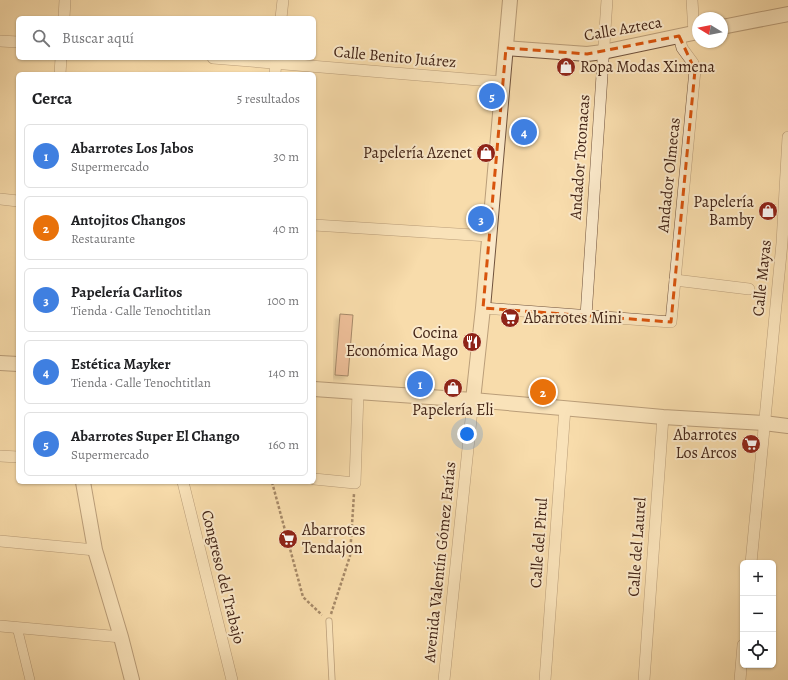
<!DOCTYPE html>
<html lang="es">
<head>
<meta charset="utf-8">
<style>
	:root { --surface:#fff; --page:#f2f2f2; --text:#202124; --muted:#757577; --line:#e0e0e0; --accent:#d93025 }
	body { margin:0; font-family:Alegreya,serif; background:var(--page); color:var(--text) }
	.controls { position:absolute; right:12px; bottom:12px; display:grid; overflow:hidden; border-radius:6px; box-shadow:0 1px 3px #0004 }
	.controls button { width:36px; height:36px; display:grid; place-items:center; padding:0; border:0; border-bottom:1px solid var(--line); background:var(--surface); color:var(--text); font:20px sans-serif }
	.compass { position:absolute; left:692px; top:12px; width:36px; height:36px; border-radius:50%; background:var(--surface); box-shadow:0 1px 3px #0004; rotate:280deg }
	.you { position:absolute; left:467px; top:434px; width:14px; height:14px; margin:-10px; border:3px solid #fff; border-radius:50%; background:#1a73e8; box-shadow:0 0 0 6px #1a73e833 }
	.badge { display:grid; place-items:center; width:26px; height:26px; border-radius:50%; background:var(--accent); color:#fff; font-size:13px; font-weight:700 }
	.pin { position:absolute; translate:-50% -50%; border:2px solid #fff; box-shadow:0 1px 4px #0006 }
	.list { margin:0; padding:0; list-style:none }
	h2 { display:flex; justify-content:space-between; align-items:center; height:52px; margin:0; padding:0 16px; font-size:17px }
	h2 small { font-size:13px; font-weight:400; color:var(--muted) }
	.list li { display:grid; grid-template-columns:26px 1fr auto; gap:12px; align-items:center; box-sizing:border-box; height:64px; margin:0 8px 8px; padding:0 8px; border:1px solid var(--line); border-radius:6px }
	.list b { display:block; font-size:15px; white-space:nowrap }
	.list p { margin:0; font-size:13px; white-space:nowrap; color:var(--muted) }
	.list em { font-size:13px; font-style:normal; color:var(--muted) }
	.icon { flex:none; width:22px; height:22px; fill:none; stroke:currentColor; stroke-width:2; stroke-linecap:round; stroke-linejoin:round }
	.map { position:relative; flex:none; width:788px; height:680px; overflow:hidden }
	.search { position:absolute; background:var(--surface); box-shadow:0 1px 3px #0004; left:16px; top:16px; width:300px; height:44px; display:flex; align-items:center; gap:10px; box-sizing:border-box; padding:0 14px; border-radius:6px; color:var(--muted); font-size:15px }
	.panel { position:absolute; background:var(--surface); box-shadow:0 1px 3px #0004; left:16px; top:72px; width:300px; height:412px; border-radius:6px }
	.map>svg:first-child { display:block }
	.building { fill:#df9a82; stroke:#432416; filter:url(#shadow) }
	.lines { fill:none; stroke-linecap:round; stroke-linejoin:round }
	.service-casing { stroke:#70523c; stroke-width:7 }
	.pedestrian-casing { stroke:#70523c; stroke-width:10 }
	.minor-casing { stroke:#70523c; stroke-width:12 }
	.tertiary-casing { stroke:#70523c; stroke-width:16 }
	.path { stroke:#432416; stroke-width:2.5; stroke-dasharray:3 2; stroke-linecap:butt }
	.service { stroke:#fae8c9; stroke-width:5.5 }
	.pedestrian { stroke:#fae8c9; stroke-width:9 }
	.minor { stroke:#fae8c9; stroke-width:11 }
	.tertiary { stroke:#fae8c9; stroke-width:14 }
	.marked { fill:none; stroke:#d8540d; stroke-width:3; stroke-dasharray:8 5; stroke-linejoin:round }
	.labels { text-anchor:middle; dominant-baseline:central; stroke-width:4; stroke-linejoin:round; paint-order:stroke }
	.street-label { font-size:16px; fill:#432416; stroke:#fae8c9 }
	.poi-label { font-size:16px; fill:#432416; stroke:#fae8c9; text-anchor:end }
</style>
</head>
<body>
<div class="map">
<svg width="788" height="680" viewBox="0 0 788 680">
	<defs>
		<filter id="shadow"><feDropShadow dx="-3.5" dy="3.5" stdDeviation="2" flood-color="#0004"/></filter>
	</defs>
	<rect width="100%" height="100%" fill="#f8dcac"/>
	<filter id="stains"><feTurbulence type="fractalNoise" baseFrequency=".005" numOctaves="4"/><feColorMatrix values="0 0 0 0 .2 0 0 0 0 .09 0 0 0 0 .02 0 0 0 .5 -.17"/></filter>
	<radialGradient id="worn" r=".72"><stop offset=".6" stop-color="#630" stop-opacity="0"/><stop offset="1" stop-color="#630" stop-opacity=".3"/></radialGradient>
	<polygon class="building" points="340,314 353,315 348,376 335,375"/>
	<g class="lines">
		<g class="service-casing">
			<polyline id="service" points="329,621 332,680"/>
		</g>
		<g class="pedestrian-casing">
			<polyline id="pedestrian" points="17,627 30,680"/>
		</g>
		<g class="minor-casing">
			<g id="minor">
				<polyline points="692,0 694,33"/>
				<polyline points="64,18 65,0"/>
				<polyline points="281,18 283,0"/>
				<polyline points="0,41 18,42"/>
				<polyline points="213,58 503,82"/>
				<polyline points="60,74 61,58"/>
				<polyline points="275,74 276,58"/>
				<polyline points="0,199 18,201"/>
				<polyline points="314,225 489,236"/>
				<polyline points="675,280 749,289"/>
				<polyline points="483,308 671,322 695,70 693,63 682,48 679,36"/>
				<polyline points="586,316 607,0"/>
				<polyline points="0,456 18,457"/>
				<polyline points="314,479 355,483 358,392"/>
				<polyline points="183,482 232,680"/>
				<polyline points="0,541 95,550"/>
				<polyline points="751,563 782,243 788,137"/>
				<polyline points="0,626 121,637"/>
				<polyline points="444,680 473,400"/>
				<polyline points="545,680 565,408"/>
				<polyline points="644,680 663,417"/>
				<polyline points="740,680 743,645"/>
			</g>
		</g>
		<g class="tertiary-casing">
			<g id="tertiary">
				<polyline points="722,27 788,14"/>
				<polyline points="506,48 587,54 603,52 698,32"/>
				<polyline points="0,363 18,364"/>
				<polyline points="314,389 473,400 663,417 764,423 788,426"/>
				<polyline points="473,400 483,308 510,0"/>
				<polyline points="83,482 95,550 121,637 132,680"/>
			</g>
		</g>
		<g class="path">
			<polyline points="272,482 303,597 322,615"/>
			<polyline points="331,614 350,556 354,494"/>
		</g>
		<use href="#service" class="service"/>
		<use href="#pedestrian" class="pedestrian"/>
		<use href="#minor" class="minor"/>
		<use href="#tertiary" class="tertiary"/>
	</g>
	<path d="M0 0H788V680H0ZM679 36 695 70 671 322 483 308 506 48 587 54Z" fill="#f8dcac" fill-opacity=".55" fill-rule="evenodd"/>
	<path class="marked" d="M679 36 695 70 671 322 483 308 506 48 587 54Z"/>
	<defs>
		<g id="shop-disc" transform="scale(1)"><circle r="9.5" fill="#8f2418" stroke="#fae8c9"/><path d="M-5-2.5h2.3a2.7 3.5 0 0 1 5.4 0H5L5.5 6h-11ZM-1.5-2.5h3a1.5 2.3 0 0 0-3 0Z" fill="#fff"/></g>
		<g id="supermarket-disc" transform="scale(1)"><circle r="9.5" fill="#8f2418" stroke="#fae8c9"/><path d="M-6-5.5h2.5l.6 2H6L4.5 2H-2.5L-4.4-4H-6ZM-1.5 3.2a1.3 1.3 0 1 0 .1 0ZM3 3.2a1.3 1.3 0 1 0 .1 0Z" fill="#fff"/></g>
		<g id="restaurant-disc" transform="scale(1)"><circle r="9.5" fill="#8f2418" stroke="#fae8c9"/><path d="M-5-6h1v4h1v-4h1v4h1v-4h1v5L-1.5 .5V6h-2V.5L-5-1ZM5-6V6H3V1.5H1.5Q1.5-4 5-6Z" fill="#fff"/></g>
	</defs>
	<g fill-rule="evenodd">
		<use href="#shop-disc" x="566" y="67"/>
		<use href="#shop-disc" x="486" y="153"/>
		<use href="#shop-disc" x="768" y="211"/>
		<use href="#supermarket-disc" x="510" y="318"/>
		<use href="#restaurant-disc" x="472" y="342"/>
		<use href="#shop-disc" x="453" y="388"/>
		<use href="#supermarket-disc" x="751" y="444"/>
		<use href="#supermarket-disc" x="288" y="539"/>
	</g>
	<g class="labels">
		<g class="street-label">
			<text transform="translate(623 29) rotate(-10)">Calle Azteca</text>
			<text transform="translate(395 57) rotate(5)">Calle Benito Juárez</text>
			<text transform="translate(580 157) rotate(-86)">Andador Totonacas</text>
			<text transform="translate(669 175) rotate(-84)">Andador Olmecas</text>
			<text transform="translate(762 278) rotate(-84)">Calle Mayas</text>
			<text transform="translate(539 543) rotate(-86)">Calle del Pirul</text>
			<text transform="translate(637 547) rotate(-86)">Calle del Laurel</text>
			<text transform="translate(440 562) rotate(-84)">Avenida Valentín Gómez Farías</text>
			<text transform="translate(223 577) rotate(76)">Congreso del Trabajo</text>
		</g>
		<g class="poi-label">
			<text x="580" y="67" text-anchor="start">Ropa Modas Ximena</text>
			<text x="472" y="153">Papelería Azenet</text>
			<text x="754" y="202">Papelería<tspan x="754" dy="18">Bamby</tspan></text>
			<text x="524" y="318" text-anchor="start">Abarrotes Mini</text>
			<text x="458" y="333">Cocina<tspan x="458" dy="18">Económica Mago</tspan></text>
			<text x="453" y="410" text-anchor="middle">Papelería Eli</text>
			<text x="737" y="435">Abarrotes<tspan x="737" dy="18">Los Arcos</tspan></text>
			<text x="302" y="530" text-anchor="start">Abarrotes<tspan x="302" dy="18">Tendajon</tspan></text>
		</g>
	</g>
	<rect width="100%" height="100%" filter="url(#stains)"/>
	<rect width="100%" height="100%" fill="url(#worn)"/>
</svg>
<div class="controls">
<button>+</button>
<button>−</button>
<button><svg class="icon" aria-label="locate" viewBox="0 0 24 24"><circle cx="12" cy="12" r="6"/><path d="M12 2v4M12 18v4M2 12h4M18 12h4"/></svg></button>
</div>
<svg class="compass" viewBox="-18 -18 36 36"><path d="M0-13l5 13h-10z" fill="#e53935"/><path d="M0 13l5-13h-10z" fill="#757577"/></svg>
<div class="you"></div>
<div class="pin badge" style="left:420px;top:384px;background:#3f7fe0">1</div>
<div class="pin badge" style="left:543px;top:392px;background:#e8710a">2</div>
<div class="pin badge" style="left:481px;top:219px;background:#3f7fe0">3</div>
<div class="pin badge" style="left:524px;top:132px;background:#3f7fe0">4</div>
<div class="pin badge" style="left:492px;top:96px;background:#3f7fe0">5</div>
<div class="search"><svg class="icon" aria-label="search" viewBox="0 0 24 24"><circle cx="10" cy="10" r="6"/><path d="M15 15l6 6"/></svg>Buscar aquí</div>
<section class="panel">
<h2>Cerca<small>5 resultados</small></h2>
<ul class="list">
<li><span class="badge" style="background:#3f7fe0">1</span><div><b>Abarrotes Los Jabos</b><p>Supermercado</p></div><em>30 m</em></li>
<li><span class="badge" style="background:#e8710a">2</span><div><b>Antojitos Changos</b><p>Restaurante</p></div><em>40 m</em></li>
<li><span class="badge" style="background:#3f7fe0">3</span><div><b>Papelería Carlitos</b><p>Tienda · Calle Tenochtitlan</p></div><em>100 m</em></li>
<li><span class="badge" style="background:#3f7fe0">4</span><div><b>Estética Mayker</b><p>Tienda · Calle Tenochtitlan</p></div><em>140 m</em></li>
<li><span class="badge" style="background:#3f7fe0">5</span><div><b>Abarrotes Super El Chango</b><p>Supermercado</p></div><em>160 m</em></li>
</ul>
</section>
</div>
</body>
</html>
